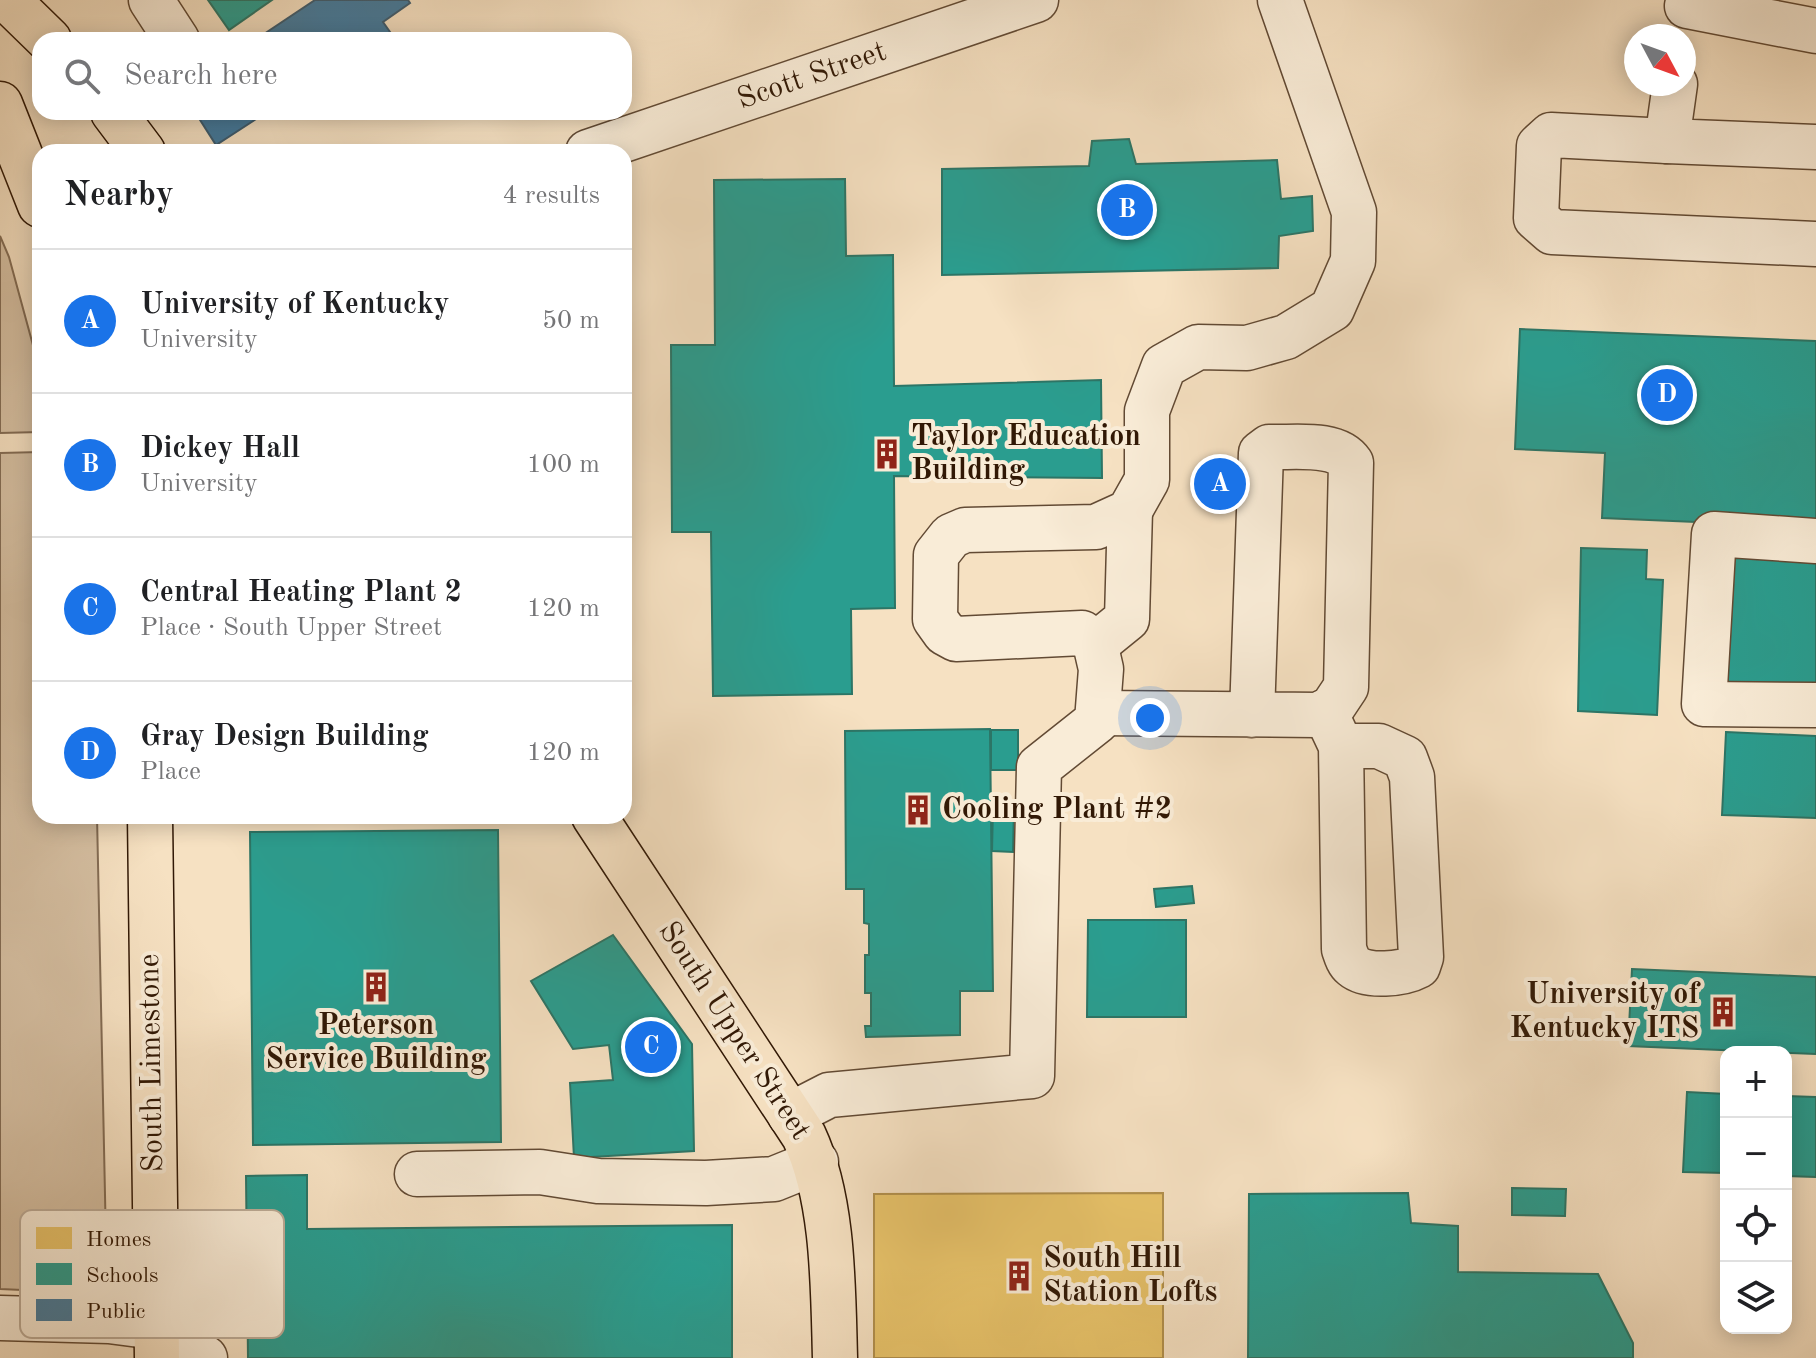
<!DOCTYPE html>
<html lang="en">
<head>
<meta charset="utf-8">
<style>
	:root { --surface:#fff; --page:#f2f2f2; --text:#202124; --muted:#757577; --line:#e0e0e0; --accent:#1a73e8 }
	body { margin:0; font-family:"Old Standard TT",serif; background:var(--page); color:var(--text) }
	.controls { position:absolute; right:24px; bottom:24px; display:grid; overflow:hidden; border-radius:16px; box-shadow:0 4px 20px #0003 }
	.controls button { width:72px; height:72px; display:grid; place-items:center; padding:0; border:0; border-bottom:2px solid var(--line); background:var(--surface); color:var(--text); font:40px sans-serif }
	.compass { position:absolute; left:1624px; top:24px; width:72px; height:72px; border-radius:50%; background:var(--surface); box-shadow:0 4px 20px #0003; rotate:131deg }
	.you { position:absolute; left:1150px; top:718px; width:28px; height:28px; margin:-20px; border:6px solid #fff; border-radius:50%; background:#1a73e8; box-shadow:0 0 0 12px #1a73e833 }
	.badge { display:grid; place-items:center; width:52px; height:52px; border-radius:50%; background:var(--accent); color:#fff; font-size:26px; font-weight:700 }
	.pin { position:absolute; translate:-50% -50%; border:4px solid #fff; box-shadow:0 2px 8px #0006 }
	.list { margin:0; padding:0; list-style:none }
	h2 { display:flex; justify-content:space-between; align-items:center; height:104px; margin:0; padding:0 32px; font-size:34px }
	h2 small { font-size:26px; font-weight:400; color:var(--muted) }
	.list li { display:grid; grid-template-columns:52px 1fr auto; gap:24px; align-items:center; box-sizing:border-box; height:144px; padding:0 32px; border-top:2px solid var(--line) }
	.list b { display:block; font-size:30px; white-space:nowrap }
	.list p { margin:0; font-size:26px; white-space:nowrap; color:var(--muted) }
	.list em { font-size:26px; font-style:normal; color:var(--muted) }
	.icon { flex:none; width:44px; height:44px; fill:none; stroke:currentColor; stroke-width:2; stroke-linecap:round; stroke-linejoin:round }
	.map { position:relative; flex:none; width:1816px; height:1358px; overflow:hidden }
	.search { position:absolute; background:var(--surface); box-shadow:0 4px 20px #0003; left:32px; top:32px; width:600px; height:88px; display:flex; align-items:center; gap:20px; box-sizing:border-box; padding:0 28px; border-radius:24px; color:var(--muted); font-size:30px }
	.panel { position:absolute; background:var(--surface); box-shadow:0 4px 20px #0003; left:32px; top:144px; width:600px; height:680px; border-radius:24px }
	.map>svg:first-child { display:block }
	.green { fill:#d5bfa2; stroke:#836c54; stroke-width:2 }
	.homes { fill:#e9c46a; stroke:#b2904c; stroke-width:2 }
	.schools { fill:#2a9d8f; stroke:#2c7566; stroke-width:2 }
	.public { fill:#457b9d; stroke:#3f5d6f; stroke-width:2 }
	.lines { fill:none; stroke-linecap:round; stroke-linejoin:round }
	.minor-casing { stroke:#624a34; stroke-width:47 }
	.major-casing { stroke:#311805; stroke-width:47 }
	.minor { stroke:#f9ecd7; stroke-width:44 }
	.major { stroke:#f6e1c2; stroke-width:44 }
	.labels { text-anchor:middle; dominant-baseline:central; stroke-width:8; stroke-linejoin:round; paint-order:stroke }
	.street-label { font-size:30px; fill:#311805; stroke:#f9ecd7 }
	.poi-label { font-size:30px; font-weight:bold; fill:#311805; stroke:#f9ecd7; text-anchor:start }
	.key { fill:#f9ecd7; stroke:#bdac98; stroke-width:2 }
	.key-label { font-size:22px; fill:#311805 }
</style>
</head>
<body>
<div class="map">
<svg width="1816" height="1358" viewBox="0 0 1816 1358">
	<rect width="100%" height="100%" fill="#f6e1c2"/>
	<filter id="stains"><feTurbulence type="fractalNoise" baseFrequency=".0025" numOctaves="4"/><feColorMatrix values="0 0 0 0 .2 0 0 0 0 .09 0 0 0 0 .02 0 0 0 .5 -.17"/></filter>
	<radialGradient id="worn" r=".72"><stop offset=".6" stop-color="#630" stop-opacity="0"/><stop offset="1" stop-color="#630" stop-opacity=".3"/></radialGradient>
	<g class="green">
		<polygon points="0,236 9,257 40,371 40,432 0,433"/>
		<polygon points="40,452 40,816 97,816 106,1242 88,1267 45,1291 0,1289 0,453"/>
	</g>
	<polygon class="homes" points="1163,1193 1163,1358 874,1358 874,1194"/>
	<g class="schools">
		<polygon points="208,0 272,0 229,30"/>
		<polygon points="1129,139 1136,164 1277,160 1281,199 1312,196 1313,231 1279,236 1278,268 942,275 942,169 1089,166 1092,141"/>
		<polygon points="845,179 846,256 893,255 894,386 1101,380 1102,478 894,476 895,608 851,609 852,694 713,696 711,532 672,532 671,345 715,345 714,180"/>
		<polygon points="1520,329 1816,341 1816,527 1602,518 1605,453 1515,449"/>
		<polygon points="1581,548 1647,550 1646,579 1663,580 1657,715 1578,711"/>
		<polygon points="1731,554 1816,558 1816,693 1725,689"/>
		<polygon points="990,729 993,991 960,991 960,1035 866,1037 865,1026 871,1026 871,993 865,993 865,955 869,955 869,924 864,923 864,889 846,889 845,731"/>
		<rect x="991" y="730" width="27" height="40"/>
		<polygon points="1726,732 1816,736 1816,818 1722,815"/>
		<polygon points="993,807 1014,807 1013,852 992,851"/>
		<polygon points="498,830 501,1142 253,1145 250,832"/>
		<polygon points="1192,886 1194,903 1156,907 1154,889"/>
		<polygon points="1088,920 1186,920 1186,1017 1087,1017"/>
		<polygon points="613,935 692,1044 694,1151 574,1158 570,1083 613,1080 609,1045 573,1049 531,981"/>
		<polygon points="1632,969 1816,977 1816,1054 1628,1046"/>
		<polygon points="1687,1092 1726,1094 1726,1173 1683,1172"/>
		<polygon points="1786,1096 1816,1097 1816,1177 1786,1176"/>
		<polygon points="307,1175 307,1229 732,1225 732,1358 248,1358 246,1176"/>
		<polygon points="1512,1188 1566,1189 1565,1216 1512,1215"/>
		<polygon points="1408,1193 1411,1223 1458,1226 1458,1272 1598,1274 1633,1343 1633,1358 1248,1358 1249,1194"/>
	</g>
	<g class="public">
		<polygon points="315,0 408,0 410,3 383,22 390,32 378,40 255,40"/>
		<polygon points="195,112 267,112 216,145"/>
	</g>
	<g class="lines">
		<g class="minor-casing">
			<g id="minor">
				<polyline points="151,0 177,40"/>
				<polyline points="1687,6 1816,31"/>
				<polyline points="1675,84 1667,141 1816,147"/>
				<polyline points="1667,141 1551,135 1539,146 1536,218 1552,232 1816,244"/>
				<polyline points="588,152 1036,0"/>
				<polyline points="1816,541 1714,534 1704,704 1816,705"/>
				<polyline points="1095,645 1127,619 1130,510"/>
				<path d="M1325 712 1341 746 1344 949C1346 955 1348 962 1353 966 1367 978 1403 974 1418 966L1421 957 1412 777 1405 758 1379 746H1341"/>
				<path d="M1098 713 1318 715 1332 708 1346 687 1351 463C1336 441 1294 448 1269 447L1261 453 1252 715"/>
				<polyline points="790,1115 829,1095 1032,1076 1039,767 1097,721 1101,669 1095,643 1082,633 956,639 945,633 935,619 936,555 951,536 965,530 1096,527 1129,512 1147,480 1147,411 1164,366 1198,347 1247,348 1286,337 1332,309 1353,261 1354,212 1280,0"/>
				<polyline points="417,1174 540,1172 598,1181 706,1183 774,1179 816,1162"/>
				<polyline points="0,1318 109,1321 155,1327 205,1358"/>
			</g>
		</g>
		<g class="major-casing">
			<g id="major">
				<polyline points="8,0 49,40"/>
				<polyline points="0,104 40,205"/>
				<polyline points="113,112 143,152"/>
				<polyline points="150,816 157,1358"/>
				<path d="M594 816 804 1136C834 1200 833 1288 835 1358"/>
			</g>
		</g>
		<use href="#minor" class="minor"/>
		<use href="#major" class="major"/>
	</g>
	<defs>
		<g id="building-bare" transform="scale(2.4)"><path d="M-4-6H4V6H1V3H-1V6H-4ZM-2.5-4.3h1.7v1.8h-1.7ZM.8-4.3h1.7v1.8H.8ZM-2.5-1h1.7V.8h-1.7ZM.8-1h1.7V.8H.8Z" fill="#8f2418" stroke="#f9ecd7" stroke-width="2.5" paint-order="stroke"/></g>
	</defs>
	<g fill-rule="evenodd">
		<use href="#building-bare" x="887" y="454"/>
		<use href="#building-bare" x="918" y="810"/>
		<use href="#building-bare" x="376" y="987"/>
		<use href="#building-bare" x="1723" y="1012"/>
		<use href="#building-bare" x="1019" y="1276"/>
	</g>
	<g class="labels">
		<g class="street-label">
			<text transform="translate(812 76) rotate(-19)">Scott Street</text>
			<text transform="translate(734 1031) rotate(57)">South Upper Street</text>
			<text transform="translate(152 1063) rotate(-91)">South Limestone</text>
		</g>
		<g class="poi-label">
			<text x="911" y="437">Taylor Education<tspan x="911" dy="34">Building</tspan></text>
			<text x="942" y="810">Cooling Plant #2</text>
			<text x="1699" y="995" text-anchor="end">University of<tspan x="1699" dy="34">Kentucky ITS</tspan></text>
			<text x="376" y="1026" text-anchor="middle">Peterson<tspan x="376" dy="34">Service Building</tspan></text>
			<text x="1043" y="1259">South Hill<tspan x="1043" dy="34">Station Lofts</tspan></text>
		</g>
	</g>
	<rect x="20" y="1210" width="264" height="128" rx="12" class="key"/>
	<rect x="36" y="1227" width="36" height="22" fill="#e9c46a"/>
	<rect x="36" y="1263" width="36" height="22" fill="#2a9d8f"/>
	<rect x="36" y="1299" width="36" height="22" fill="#457b9d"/>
	<g class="key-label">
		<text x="86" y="1246">Homes</text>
		<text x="86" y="1282">Schools</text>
		<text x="86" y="1318">Public</text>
	</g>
	<rect width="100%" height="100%" filter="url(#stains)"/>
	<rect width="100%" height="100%" fill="url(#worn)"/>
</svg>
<div class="controls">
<button>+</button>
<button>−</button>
<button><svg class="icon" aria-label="locate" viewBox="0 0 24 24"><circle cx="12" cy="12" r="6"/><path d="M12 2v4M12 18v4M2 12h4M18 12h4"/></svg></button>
<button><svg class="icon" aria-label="layers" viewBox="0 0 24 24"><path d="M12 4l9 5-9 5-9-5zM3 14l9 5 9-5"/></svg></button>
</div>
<svg class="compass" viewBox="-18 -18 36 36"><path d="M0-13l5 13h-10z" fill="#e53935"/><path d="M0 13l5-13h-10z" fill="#757577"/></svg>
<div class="you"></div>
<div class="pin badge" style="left:1220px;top:484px">A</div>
<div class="pin badge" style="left:1127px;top:210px">B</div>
<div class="pin badge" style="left:651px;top:1047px">C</div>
<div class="pin badge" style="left:1667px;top:395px">D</div>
<div class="search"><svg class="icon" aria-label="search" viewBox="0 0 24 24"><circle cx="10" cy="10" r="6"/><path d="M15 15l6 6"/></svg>Search here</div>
<section class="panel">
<h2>Nearby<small>4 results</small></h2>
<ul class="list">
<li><span class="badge">A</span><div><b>University of Kentucky</b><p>University</p></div><em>50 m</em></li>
<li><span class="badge">B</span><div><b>Dickey Hall</b><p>University</p></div><em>100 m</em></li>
<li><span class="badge">C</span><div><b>Central Heating Plant 2</b><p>Place · South Upper Street</p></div><em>120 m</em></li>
<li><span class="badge">D</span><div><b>Gray Design Building</b><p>Place</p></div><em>120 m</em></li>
</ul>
</section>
</div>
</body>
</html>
